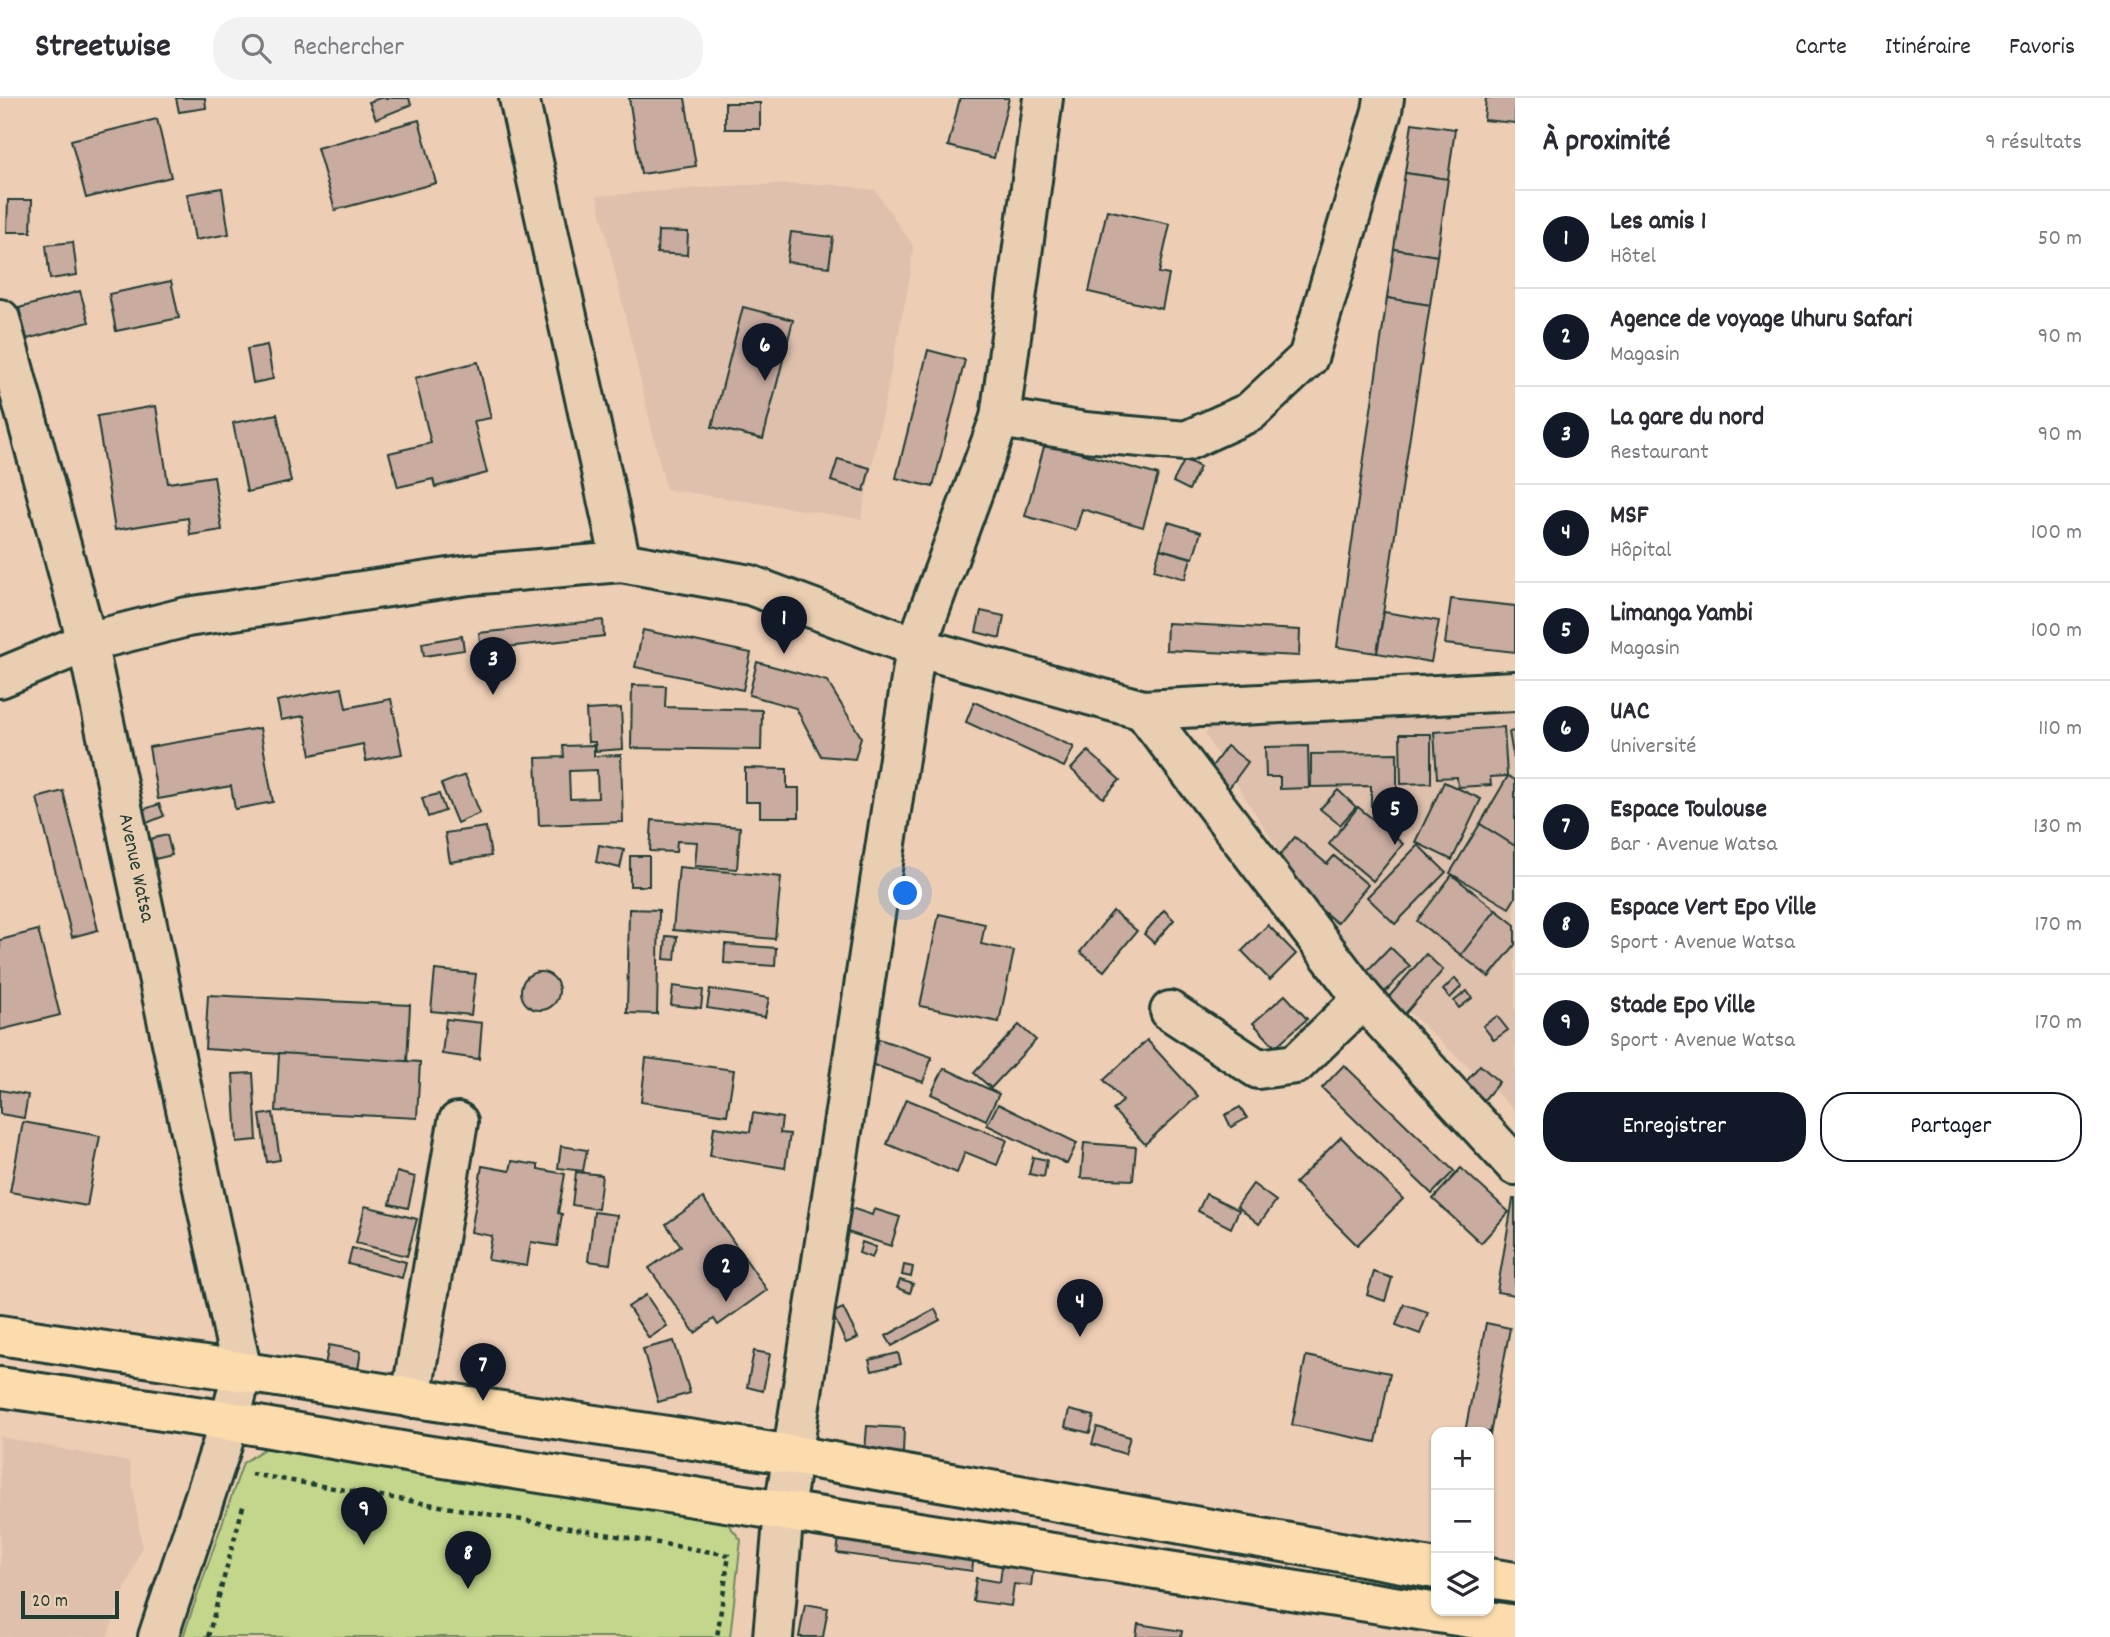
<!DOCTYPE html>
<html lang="fr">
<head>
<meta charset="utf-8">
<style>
	:root { --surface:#fff; --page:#f2f2f3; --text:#2b2b33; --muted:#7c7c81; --line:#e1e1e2; --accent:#111827 }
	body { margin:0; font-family:Dekko,sans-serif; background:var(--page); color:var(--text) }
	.controls { position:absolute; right:21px; bottom:21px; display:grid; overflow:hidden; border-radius:14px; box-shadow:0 2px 5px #0004 }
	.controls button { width:63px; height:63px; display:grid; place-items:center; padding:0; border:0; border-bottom:2px solid var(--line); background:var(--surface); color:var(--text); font:35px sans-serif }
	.scale { position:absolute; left:21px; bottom:18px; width:98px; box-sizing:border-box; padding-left:7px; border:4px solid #1f3d34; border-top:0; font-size:19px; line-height:24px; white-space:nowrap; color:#1f3d34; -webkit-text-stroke:5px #eaceb1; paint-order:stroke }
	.you { position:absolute; left:906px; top:796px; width:24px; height:24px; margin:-18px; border:5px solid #fff; border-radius:50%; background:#1a73e8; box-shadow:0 0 0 10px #1a73e833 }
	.badge { display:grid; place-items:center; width:46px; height:46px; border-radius:50%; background:var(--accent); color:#fff; font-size:23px; font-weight:700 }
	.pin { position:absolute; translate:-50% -58px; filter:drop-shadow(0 2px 4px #0008) }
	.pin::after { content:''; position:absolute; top:37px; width:24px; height:21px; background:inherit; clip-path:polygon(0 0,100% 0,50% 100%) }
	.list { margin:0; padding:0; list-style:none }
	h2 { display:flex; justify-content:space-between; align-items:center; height:91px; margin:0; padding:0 28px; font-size:30px }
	h2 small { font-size:23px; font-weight:400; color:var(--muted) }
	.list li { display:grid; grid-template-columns:46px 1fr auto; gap:21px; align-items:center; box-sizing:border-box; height:98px; padding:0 28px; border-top:2px solid var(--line) }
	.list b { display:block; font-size:26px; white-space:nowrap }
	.list p { margin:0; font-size:23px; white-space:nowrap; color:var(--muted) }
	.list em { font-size:23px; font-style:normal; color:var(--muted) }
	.actions { display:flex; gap:14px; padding:21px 28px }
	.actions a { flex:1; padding:16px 0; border:2px solid var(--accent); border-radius:28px; text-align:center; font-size:24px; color:var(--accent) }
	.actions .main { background:var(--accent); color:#fff }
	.icon { flex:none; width:38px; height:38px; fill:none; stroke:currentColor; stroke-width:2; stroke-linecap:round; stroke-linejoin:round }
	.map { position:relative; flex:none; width:1515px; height:1539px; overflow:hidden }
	header { display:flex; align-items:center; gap:42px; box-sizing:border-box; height:98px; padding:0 35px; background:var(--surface); border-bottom:2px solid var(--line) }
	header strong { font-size:33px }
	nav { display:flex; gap:38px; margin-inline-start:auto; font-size:24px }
	.search { width:490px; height:63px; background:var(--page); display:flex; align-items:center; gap:18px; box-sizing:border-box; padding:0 24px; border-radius:28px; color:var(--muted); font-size:26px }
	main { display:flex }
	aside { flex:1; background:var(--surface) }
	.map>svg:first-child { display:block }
	.built { fill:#dec0ac }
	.pitch { fill:#c3d68b; stroke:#718a60; stroke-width:2 }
	.building { fill:#c9aba0; stroke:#1f3d34; stroke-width:2; fill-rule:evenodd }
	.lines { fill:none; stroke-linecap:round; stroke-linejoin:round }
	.minor-casing { stroke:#1f3d34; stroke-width:44 }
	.major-casing { stroke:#1f3d34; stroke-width:44 }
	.path { stroke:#1f3d34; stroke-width:4.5; stroke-dasharray:5 5; stroke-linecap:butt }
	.minor { stroke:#eaceb1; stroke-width:38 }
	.major { stroke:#fcdcac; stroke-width:38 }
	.labels { text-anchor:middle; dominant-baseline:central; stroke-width:5; stroke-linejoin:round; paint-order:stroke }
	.street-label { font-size:21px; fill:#1f3d34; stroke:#eaceb1 }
</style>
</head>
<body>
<header>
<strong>Streetwise</strong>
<div class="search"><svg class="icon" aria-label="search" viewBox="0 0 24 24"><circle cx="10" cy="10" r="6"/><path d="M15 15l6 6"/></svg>Rechercher</div>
<nav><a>Carte</a><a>Itinéraire</a><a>Favoris</a></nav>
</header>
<main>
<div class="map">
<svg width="1515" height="1539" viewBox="0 0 1515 1539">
	<rect width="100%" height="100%" fill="#edcdb4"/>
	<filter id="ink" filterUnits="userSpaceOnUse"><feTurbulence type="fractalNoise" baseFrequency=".0143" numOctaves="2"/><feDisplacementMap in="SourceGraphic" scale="14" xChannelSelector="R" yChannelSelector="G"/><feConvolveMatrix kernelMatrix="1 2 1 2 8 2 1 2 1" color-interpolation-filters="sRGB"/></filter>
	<g filter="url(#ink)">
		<g class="built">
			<polygon points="827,86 875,92 913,148 911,174 861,421 666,391 597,98 741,87"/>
			<polygon points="1515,612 1515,1012 1346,856 1205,637 1218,617"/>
			<polygon points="0,1339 129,1364 142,1448 107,1539 0,1539"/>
		</g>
		<polygon class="pitch" points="267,1349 481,1374 724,1421 741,1442 730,1539 183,1539 243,1365"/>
		<g class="building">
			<polygon points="176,0 205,0 206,10 179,14"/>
			<polygon points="380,0 409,0 411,7 376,21 369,4"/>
			<polygon points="629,0 685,0 696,68 641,76"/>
			<polygon points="960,0 1009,0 994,60 948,48"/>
			<polygon points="1486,0 1515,0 1515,25 1484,22"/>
			<rect x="725" y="5" width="35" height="26"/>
			<polygon points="157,21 171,79 86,100 71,42"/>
			<polygon points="419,22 436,85 335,112 317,50"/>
			<polygon points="1412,25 1455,31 1448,81 1405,75"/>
			<polygon points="1405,75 1448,81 1437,158 1394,151"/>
			<polygon points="222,90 229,136 195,142 187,96"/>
			<polygon points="8,102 32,102 31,134 7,134"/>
			<polygon points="1107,112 1170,126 1159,175 1169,177 1162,211 1089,194"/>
			<polygon points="658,133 688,134 687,157 657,155"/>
			<polygon points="791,134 833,139 829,169 787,164"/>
			<polygon points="73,144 77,177 50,181 46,147"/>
			<polygon points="1394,151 1437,158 1430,207 1387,200"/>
			<polygon points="171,183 179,220 116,233 109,196"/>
			<polygon points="80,193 89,224 27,241 19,210"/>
			<polygon points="1387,200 1430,207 1377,555 1337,549"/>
			<polygon points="743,209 793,222 763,341 712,329"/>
			<polygon points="267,247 273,281 253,285 247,251"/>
			<polygon points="928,252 965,262 933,389 896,380"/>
			<polygon points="478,264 491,320 474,323 487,375 435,389 433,381 398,389 389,355 431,345 415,280"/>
			<polygon points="156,308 168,385 214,378 222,432 190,437 188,420 115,432 97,318"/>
			<polygon points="277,316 291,384 247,394 233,325"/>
			<polygon points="1045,345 1158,377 1143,429 1082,411 1076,432 1025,418"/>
			<polygon points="838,361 870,370 864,393 831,383"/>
			<polygon points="1185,361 1200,369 1189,392 1173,384"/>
			<polygon points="1168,424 1201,434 1193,460 1160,451"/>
			<polygon points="1160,451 1191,460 1185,481 1154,472"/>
			<polygon points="1451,501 1515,508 1515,554 1445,546"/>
			<polygon points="981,513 1004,518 1000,540 976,534"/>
			<polygon points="1384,514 1439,523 1431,564 1377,555"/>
			<polygon points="603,522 604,538 481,552 479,535"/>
			<polygon points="1167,525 1300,532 1299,558 1166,552"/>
			<polygon points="643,532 751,555 743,592 635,569"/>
			<polygon points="462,538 464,552 424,558 422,545"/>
			<polygon points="757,564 827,583 861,639 855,661 821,658 796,610 749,597"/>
			<polygon points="632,587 666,588 665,609 762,612 761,652 631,650"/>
			<polygon points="342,590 346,610 391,601 402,656 366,663 363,646 311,657 304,618 281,622 277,603"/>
			<polygon points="974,604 1074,649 1064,669 966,624"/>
			<polygon points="621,610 623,651 596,653 595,644 588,644 586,612"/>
			<polygon points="1504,629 1507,678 1490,679 1491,687 1458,689 1457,679 1437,680 1434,634"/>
			<polygon points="260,630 273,704 235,711 231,688 158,701 149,649"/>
			<polygon points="1515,633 1515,668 1509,634"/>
			<polygon points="1400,636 1431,636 1431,685 1401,686"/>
			<path d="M594 647V658L621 657 623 724 539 727 536 660 564 659 563 648ZM597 672 598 700 570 701 569 673Z"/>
			<polygon points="1227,648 1248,664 1226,694 1205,678"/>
			<polygon points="1308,648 1309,690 1280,691 1280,679 1266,679 1265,649"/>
			<polygon points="1088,653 1120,682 1103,700 1071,671"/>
			<polygon points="1397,655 1397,707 1371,708 1371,688 1311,689 1311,656"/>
			<polygon points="745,670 787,671 787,690 799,690 799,719 760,719 760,704 745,704"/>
			<polygon points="465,677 480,715 457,725 441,686"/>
			<polygon points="1508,678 1515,682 1515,748 1480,726"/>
			<polygon points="1444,684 1481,701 1452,762 1415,744"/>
			<polygon points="1338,692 1356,709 1340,727 1320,711"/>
			<polygon points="63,693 98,832 72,839 37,700"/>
			<polygon points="439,696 445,713 428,719 422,700"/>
			<polygon points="159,706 164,718 147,725 142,712"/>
			<polygon points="1358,709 1403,746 1373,783 1329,746"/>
			<polygon points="652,722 740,729 737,771 695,768 697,744 677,743 676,754 650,753"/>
			<polygon points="1480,726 1515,748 1515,800 1509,810 1450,775"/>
			<polygon points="486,729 491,758 450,764 445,735"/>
			<polygon points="167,737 172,757 155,761 150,741"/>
			<polygon points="1295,739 1327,766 1334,758 1368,787 1337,825 1270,769"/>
			<polygon points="599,747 624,752 620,770 596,764"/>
			<polygon points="1418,747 1446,774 1395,826 1367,799"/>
			<rect x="630" y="758" width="19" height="30"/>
			<polygon points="679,769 781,779 775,841 673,832"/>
			<polygon points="1452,777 1496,812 1461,857 1417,823"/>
			<polygon points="629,811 659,812 657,916 627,915"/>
			<polygon points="1164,812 1174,822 1154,845 1144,836"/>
			<polygon points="1496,812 1515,827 1515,847 1489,879 1461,857"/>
			<polygon points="1113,813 1137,833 1104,873 1080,854"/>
			<polygon points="939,816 985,826 981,846 1014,853 999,924 920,908"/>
			<polygon points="1268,827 1296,856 1270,882 1242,853"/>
			<polygon points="38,832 60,917 0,932 0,842"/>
			<polygon points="666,838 677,839 675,862 664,861"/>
			<polygon points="725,846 776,850 775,868 724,865"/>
			<polygon points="1390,849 1410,868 1384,895 1364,876"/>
			<polygon points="1426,856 1443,872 1405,916 1387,901"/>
			<polygon points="435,872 476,876 471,917 431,913"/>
			<circle cx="540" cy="893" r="19"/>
			<polygon points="1455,880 1462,888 1450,900 1443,892"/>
			<polygon points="673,888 703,892 701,910 671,907"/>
			<polygon points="710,891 769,900 765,919 707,910"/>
			<polygon points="1467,893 1472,900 1459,910 1454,903"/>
			<polygon points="208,897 410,907 407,964 205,951"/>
			<polygon points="1285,897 1307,921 1275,949 1253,925"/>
			<polygon points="1497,918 1508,932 1494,942 1483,928"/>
			<polygon points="446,921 482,925 479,961 442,956"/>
			<polygon points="1019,927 1036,942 991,990 974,975"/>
			<polygon points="879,941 932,959 923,984 871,966"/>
			<polygon points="1147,942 1198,998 1145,1046 1113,1012 1123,1003 1104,982"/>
			<polygon points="279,955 420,964 417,1020 276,1013"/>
			<polygon points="646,960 734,972 727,1017 641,1004"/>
			<polygon points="1344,967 1454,1073 1432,1096 1322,990"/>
			<polygon points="1480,967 1499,984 1484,1002 1465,985"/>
			<polygon points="944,970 999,996 986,1022 931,996"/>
			<polygon points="253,975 257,1042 237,1044 233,976"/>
			<polygon points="0,992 28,997 24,1020 0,1016"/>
			<polygon points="906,1001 1007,1042 997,1067 965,1054 957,1075 887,1046"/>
			<polygon points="998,1006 1077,1045 1067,1066 987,1027"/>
			<polygon points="1240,1009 1247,1020 1231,1029 1225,1017"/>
			<polygon points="273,1015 280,1062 267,1064 260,1017"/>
			<polygon points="753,1015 782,1020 780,1035 790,1036 785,1070 710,1058 714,1029 750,1034"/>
			<polygon points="23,1024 100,1038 87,1108 10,1094"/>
			<polygon points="1341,1039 1403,1101 1357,1147 1295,1085"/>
			<polygon points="1084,1045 1136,1049 1133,1082 1081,1080"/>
			<polygon points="561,1048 587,1052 583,1073 558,1070"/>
			<polygon points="1033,1059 1047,1062 1044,1079 1029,1076"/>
			<polygon points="512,1063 538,1067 538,1071 565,1076 558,1115 562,1116 557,1148 531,1144 527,1168 488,1162 492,1138 471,1134 482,1068 510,1073"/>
			<polygon points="1461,1070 1509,1114 1481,1145 1433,1101"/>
			<polygon points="397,1074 415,1079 408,1110 390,1106"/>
			<polygon points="576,1074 602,1077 598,1111 572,1107"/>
			<polygon points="1253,1086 1276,1103 1259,1126 1237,1108"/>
			<polygon points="1206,1096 1239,1112 1231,1130 1198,1113"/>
			<polygon points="703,1100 767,1192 718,1227 714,1221 695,1235 649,1170 681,1148 666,1126"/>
			<polygon points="1513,1101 1515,1101 1515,1197 1497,1194"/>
			<polygon points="365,1108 417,1121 407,1158 356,1145"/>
			<polygon points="845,1108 872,1117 874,1111 900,1119 891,1148 838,1131"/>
			<polygon points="594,1114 617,1117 610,1166 588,1163"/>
			<polygon points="862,1144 876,1149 872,1160 859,1155"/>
			<polygon points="352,1150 406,1164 402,1180 348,1166"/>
			<polygon points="904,1167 913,1169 911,1179 902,1177"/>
			<polygon points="1374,1174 1392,1180 1385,1203 1367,1197"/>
			<polygon points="900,1182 913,1186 910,1195 897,1190"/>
			<polygon points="646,1197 667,1228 649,1240 628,1209"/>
			<polygon points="1404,1206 1428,1214 1420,1236 1396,1227"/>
			<polygon points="843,1210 858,1240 846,1245 832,1215"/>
			<polygon points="935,1211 940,1222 892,1248 886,1238"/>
			<polygon points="1486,1225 1510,1230 1489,1342 1489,1334 1465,1334"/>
			<polygon points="674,1243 690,1295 658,1304 643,1251"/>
			<polygon points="329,1247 361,1253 357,1278 324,1272"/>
			<polygon points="754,1253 770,1256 763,1293 747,1289"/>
			<polygon points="898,1255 901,1266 872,1273 869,1262"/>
			<polygon points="1306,1258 1390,1275 1376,1344 1292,1327"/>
			<polygon points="1069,1312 1094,1318 1090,1335 1065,1329"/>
			<polygon points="867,1328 904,1330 903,1355 865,1353"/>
			<polygon points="1097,1329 1130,1339 1125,1356 1092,1346"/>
			<polygon points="840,1432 975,1450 972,1473 837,1455"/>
			<polygon points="1003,1460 1034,1464 1031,1488 1014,1486 1011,1508 973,1503 976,1480 1000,1484"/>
			<polygon points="805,1506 828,1510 823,1539 799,1539"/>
			<polygon points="1138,1526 1182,1533 1181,1539 1136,1539"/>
		</g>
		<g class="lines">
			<g class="minor-casing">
				<g id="minor">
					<polyline points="519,0 621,464"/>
					<polyline points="0,221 87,544 242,1274 230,1323 158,1539"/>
					<polyline points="1000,320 1085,334 1186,343 1250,314 1308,260 1382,13 1384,0"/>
					<polyline points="0,580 87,544 187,519 469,477 621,464 750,487 916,549 1143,612 1515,593"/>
					<polyline points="1143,612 1363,901 1515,1067"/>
					<polyline points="1170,913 1258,971 1296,966 1363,901"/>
					<polyline points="411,1300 458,1024"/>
					<polyline points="773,1539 784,1412 916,549 1000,320 1043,0"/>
				</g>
			</g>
			<g class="major-casing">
				<g id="major">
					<polyline points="0,1237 793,1357 1436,1471"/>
					<polyline points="0,1289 230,1323 418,1356 1515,1527"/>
					<polyline points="1489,1480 1515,1484"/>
				</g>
			</g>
			<g class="path">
				<polyline points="251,1376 729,1457 717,1539"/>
				<polyline points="208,1539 244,1405"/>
			</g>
			<use href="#minor" class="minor"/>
			<use href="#major" class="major"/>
		</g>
	</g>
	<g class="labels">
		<g class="street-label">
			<text transform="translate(135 770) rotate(78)">Avenue Watsa</text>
		</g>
	</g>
</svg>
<div class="controls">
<button>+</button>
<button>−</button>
<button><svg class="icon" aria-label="layers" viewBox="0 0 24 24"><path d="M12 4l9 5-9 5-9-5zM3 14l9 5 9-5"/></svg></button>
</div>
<div class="scale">20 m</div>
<div class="you"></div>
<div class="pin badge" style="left:784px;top:556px">1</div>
<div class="pin badge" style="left:726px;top:1204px">2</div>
<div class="pin badge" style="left:493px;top:597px">3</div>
<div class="pin badge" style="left:1080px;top:1239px">4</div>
<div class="pin badge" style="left:1395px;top:747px">5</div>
<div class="pin badge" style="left:765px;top:283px">6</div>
<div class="pin badge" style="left:483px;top:1303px">7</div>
<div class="pin badge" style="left:468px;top:1491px">8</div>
<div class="pin badge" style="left:364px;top:1447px">9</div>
</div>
<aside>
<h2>À proximité<small>9 résultats</small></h2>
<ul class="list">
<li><span class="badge">1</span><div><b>Les amis 1</b><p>Hôtel</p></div><em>50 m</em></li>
<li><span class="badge">2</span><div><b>Agence de voyage Uhuru Safari</b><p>Magasin</p></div><em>90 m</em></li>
<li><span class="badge">3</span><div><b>La gare du nord</b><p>Restaurant</p></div><em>90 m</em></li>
<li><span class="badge">4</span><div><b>MSF</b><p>Hôpital</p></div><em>100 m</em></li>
<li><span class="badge">5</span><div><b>Limanga Yambi</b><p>Magasin</p></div><em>100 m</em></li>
<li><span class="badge">6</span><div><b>UAC</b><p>Université</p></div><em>110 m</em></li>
<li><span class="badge">7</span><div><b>Espace Toulouse</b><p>Bar · Avenue Watsa</p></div><em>130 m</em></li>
<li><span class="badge">8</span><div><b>Espace Vert Epo Ville</b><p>Sport · Avenue Watsa</p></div><em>170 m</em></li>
<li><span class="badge">9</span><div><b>Stade Epo Ville</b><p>Sport · Avenue Watsa</p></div><em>170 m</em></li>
</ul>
<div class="actions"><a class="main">Enregistrer</a><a>Partager</a></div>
</aside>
</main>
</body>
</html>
